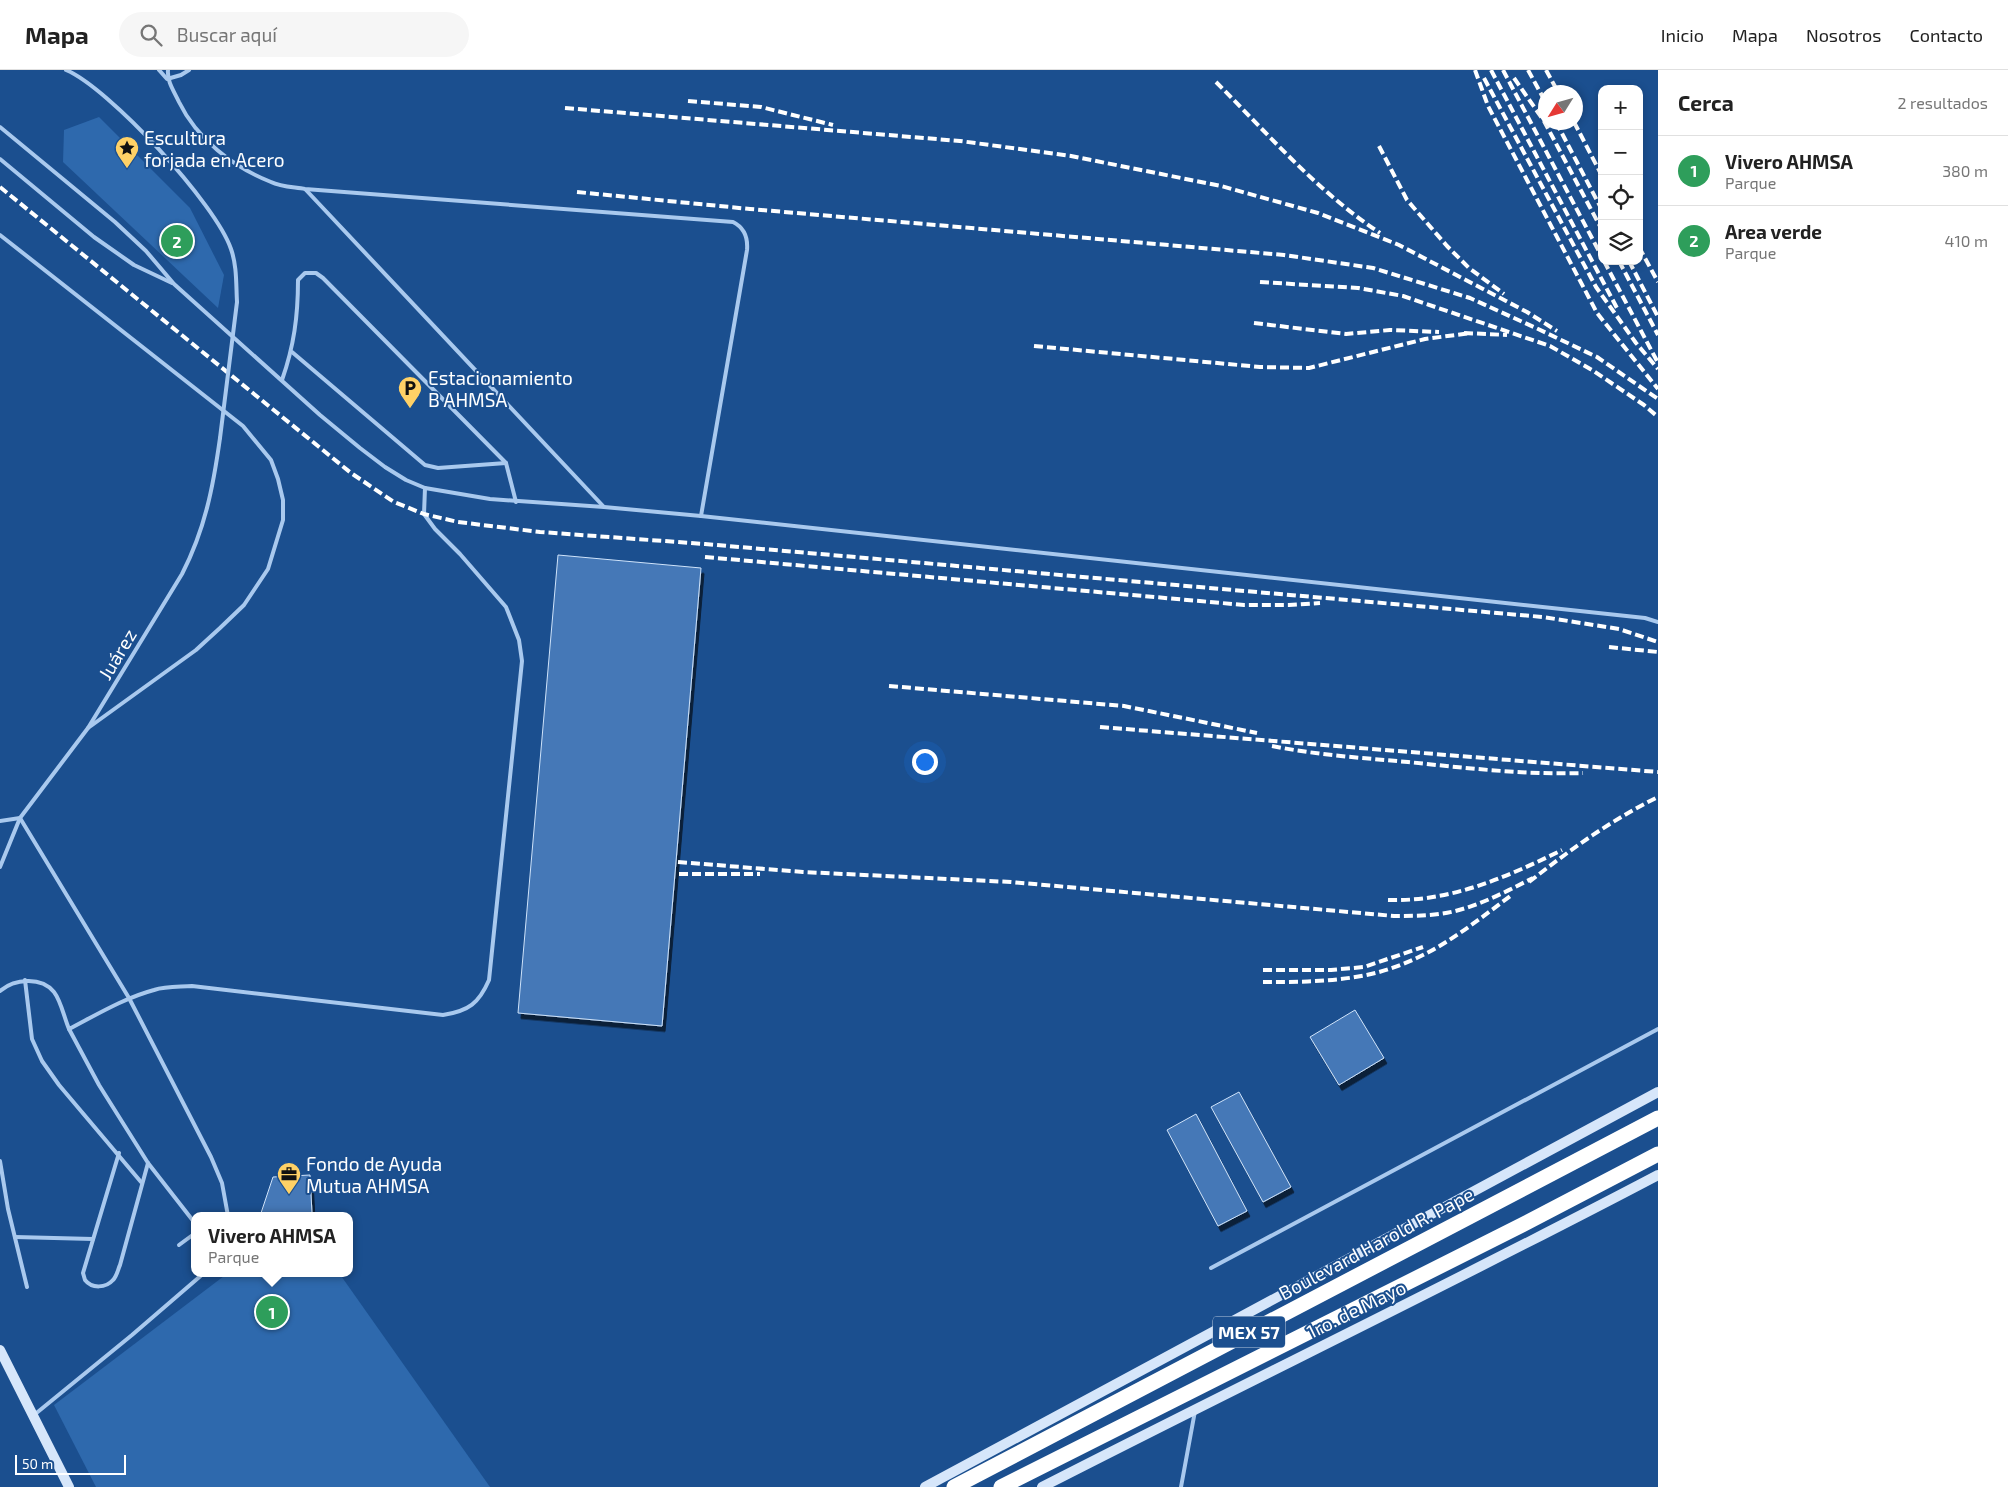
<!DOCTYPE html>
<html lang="es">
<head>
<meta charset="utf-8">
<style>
	:root { --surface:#fff; --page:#f6f6f6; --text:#222; --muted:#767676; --line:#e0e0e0; --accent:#0f766e }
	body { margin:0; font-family:"Exo 2",sans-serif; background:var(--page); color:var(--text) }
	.controls { position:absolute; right:15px; top:15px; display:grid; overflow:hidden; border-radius:10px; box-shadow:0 2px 8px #0003 }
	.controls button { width:45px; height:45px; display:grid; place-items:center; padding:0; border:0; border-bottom:1px solid var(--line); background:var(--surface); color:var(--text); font:25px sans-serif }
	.compass { position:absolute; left:1538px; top:15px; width:45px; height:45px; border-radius:50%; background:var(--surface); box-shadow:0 2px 8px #0003; rotate:233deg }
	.scale { position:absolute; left:15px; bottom:12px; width:111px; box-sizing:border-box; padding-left:5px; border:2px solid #fff; border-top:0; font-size:14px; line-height:18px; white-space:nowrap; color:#fff; -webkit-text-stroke:4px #1b4f8f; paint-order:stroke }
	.you { position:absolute; left:924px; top:691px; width:18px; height:18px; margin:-12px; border:4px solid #fff; border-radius:50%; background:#1a73e8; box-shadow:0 0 0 8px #1a73e833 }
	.badge { display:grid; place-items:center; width:32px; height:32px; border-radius:50%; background:var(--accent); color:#fff; font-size:16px; font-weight:700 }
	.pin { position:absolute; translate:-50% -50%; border:2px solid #fff; box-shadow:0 1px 5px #0006 }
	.popup { position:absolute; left:191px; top:1142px; width:162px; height:65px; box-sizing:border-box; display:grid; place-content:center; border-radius:10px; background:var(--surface); filter:drop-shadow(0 1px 4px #0005); font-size:16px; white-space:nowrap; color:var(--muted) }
	.popup b { font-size:19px; color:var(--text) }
	.popup::after { content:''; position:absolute; left:50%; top:100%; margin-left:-10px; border:10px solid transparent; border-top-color:var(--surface) }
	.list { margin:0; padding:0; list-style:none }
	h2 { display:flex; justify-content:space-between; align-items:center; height:65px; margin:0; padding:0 20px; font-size:21px }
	h2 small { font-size:16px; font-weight:400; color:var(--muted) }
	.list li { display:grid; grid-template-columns:32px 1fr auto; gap:15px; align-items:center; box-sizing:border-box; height:70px; padding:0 20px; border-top:1px solid var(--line) }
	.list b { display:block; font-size:19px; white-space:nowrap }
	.list p { margin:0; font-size:16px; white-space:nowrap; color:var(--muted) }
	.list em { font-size:16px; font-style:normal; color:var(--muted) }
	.icon { flex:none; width:28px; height:28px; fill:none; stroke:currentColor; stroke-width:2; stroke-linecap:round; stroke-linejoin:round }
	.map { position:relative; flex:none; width:1658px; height:1417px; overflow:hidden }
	header { display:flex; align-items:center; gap:30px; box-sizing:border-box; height:70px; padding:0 25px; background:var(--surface); border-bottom:1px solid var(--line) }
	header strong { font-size:24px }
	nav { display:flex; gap:28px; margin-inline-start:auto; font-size:18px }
	.search { width:350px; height:45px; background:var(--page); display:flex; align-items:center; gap:12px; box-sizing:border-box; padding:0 18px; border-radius:28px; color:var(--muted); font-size:19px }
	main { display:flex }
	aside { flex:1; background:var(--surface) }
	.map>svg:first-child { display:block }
	.green { fill:#2e69ad }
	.building { fill:#4478b7; stroke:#cfe3fa; filter:url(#shadow) }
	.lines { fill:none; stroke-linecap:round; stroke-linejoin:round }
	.lane { stroke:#a9c9ee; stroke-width:4 }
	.secondary { stroke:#d6e6fa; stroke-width:10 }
	.highway { stroke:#fff; stroke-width:15 }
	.rail { stroke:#fff; stroke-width:4; stroke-dasharray:9 4; stroke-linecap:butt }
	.lane-bridge { stroke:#a9c9ee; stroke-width:4 }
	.labels { text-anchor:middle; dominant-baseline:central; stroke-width:4; stroke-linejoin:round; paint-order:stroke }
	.shield { fill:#1b4f8f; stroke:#bbcadd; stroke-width:1 }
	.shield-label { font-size:18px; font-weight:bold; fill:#fff }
	.poi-label { font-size:19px; fill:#fff; stroke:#1b4f8f; text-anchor:start }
	.street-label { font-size:19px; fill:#fff; stroke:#1b4f8f }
</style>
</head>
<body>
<header>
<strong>Mapa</strong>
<div class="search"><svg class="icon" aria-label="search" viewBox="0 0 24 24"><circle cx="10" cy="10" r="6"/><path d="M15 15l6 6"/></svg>Buscar aquí</div>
<nav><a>Inicio</a><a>Mapa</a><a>Nosotros</a><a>Contacto</a></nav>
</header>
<main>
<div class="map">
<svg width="1658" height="1417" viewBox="0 0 1658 1417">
	<defs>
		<filter id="shadow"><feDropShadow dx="3" dy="5.5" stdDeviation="0" flood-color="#0009"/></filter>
	</defs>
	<rect width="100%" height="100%" fill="#1b4f8f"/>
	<g class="green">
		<polygon points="99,47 190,138 224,205 218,238 63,92 64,60"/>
		<polygon points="228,1203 339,1203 490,1417 96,1417 54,1335"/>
	</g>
	<g class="building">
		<polygon points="558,485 701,498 662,956 518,943"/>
		<polygon points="1355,940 1384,988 1339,1015 1310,967"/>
		<polygon points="1239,1022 1291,1117 1263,1132 1211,1037"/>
		<polygon points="1196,1044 1247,1141 1218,1156 1167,1060"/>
		<polygon points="310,1105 312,1144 261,1143 273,1107"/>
	</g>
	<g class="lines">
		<g class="lane">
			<path d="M66 0C109 18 216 134 231 179 237 196 236 214 237 232"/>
			<polyline points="159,0 167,9 181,5 189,0"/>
			<path d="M168 0C167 12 174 21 179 32 197 69 233 97 271 112 281 117 294 117 305 119L733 152C745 158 748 168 747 180L701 446"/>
			<polyline points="0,57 115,152 146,181 174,214 320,345 360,378 385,397 406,410 425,418 490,429 604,437 701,446 1645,548 1658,552"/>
			<polyline points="0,89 94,167 134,195 172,213"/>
			<polyline points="306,120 604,437"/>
			<polyline points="0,165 243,356 271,390 278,409 283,430 283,450 268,499 244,535 220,558 196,580 88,658"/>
			<polyline points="292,282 425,395 438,398 506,393"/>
			<path d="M282 310C294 276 298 246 298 210L305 203H316L323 208 506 393 516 432"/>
			<polyline points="0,751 20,748 129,928 211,1087 222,1113 228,1146"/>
			<path d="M0 797 20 748 88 658 182 504C205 459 213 418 220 368"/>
			<polyline points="25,910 32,969 42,991 59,1015 141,1112"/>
			<path d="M0 921C14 909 41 906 54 922 61 931 64 947 69 959 96 945 124 928 154 920 166 916 179 917 192 916L443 945C469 941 479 933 489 910L522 591 519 570 506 537 460 484 435 459 424 444 425 418"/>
			<polyline points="69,959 99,1015 148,1093 194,1152"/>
			<path d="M119 1083 83 1203 85 1210C92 1219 106 1218 113 1210 117 1206 118 1199 120 1195L148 1093"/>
			<polyline points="0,1091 8,1139 27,1217"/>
			<polyline points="15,1167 93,1169"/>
			<polyline points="179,1175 194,1164"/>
			<polyline points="1211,1198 1658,959"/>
			<polyline points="34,1345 132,1265 204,1203"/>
			<polyline points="1181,1417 1195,1341"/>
		</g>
		<g class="secondary">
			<polyline points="0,1280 69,1417"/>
			<polyline points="925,1417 1658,1022"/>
			<path d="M1042 1417C1247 1312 1455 1212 1658 1105"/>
		</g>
		<g class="highway">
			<polyline points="954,1417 1658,1048"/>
			<polyline points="1001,1417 1522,1155 1658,1084"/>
		</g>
		<g class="rail">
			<polyline points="1475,0 1488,36 1597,243 1658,319"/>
			<polyline points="1491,0 1618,240"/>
			<polyline points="1503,0 1602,187"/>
			<polyline points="1528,0 1546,33"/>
			<polyline points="1546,0 1558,22"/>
			<polyline points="1484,8 1596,217 1636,273 1658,299"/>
			<polyline points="1514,8 1544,51 1602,160"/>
			<path d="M1216 12C1268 64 1318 122 1380 163"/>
			<polyline points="688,31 761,37 833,55"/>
			<polyline points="565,38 960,71 1071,86 1221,116 1318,143 1399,175 1527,242 1557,261"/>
			<polyline points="1556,52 1602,140"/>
			<polyline points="1574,52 1602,106"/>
			<polyline points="1379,76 1407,130 1447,176 1469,198 1504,224"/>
			<polyline points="0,117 351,403 394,432 424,444 458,452 540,462 705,474 1543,547 1619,559 1658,572"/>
			<polyline points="577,122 750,139 1284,185 1373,198 1470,228 1536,258 1597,287 1658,329"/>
			<polyline points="1639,177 1658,212"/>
			<polyline points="1604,191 1657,291"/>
			<polyline points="1619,191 1658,265"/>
			<polyline points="1629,191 1658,247"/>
			<polyline points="1260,212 1358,218 1403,226 1550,276 1592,300 1644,335 1658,347"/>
			<polyline points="1254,253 1346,264 1390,260 1439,262"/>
			<polyline points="1464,263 1507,265"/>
			<polyline points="1034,276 1260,297 1309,298 1425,269 1471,263"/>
			<polyline points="705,487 1244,535 1289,535 1320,533"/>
			<polyline points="1609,577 1658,582"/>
			<polyline points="889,616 1124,636 1257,663"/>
			<polyline points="1100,657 1658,702"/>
			<path d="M1272 676C1317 685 1363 688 1408 692 1466 698 1525 705 1583 703"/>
			<path d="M678 792 803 802 1011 812 1394 846C1416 846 1438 846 1459 840 1485 833 1509 820 1533 808"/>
			<polyline points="679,804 760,804"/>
			<path d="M1529 812C1570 780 1611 750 1658 727"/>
			<path d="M1388 830C1451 832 1507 807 1562 780"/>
			<polyline points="1263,900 1331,900 1364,897 1423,877"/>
			<path d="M1263 912C1310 912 1359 912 1403 894 1444 878 1478 850 1513 824"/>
		</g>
		<polyline class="lane-bridge" points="220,368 237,232"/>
	</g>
	<defs>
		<g id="sight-pin" transform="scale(1.25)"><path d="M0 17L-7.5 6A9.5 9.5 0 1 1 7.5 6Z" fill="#ffd166" stroke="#1b4f8f"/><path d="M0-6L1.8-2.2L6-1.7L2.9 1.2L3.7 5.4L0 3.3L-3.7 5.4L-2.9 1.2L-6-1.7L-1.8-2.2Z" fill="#111"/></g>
		<g id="parking-pin" transform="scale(1.25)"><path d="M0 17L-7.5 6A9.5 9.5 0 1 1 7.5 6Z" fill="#ffd166" stroke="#1b4f8f"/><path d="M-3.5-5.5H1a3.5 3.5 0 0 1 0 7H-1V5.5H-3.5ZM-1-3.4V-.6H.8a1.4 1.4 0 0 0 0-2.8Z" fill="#111"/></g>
		<g id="office-pin" transform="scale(1.25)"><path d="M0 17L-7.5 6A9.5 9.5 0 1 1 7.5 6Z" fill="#ffd166" stroke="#1b4f8f"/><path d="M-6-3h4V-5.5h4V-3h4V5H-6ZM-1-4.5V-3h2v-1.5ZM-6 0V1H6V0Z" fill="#111"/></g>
	</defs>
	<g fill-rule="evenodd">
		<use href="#sight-pin" x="127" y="78"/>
		<use href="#parking-pin" x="410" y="318"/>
		<use href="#office-pin" x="289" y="1104"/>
	</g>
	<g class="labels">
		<rect class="shield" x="1213" y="1246.5" width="72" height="31" rx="4"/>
		<g class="shield-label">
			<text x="1249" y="1262">MEX 57</text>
		</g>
		<g class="poi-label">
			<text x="144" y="67">Escultura<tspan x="144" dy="22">forjada en Acero</tspan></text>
			<text x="428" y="307">Estacionamiento<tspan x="428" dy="22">B AHMSA</tspan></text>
			<text x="306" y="1093">Fondo de Ayuda<tspan x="306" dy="22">Mutua AHMSA</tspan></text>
		</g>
		<g class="street-label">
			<text transform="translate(117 584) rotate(-59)">Juárez</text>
			<text transform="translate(1376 1173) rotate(-28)">Boulevard Harold R. Pape</text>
			<text transform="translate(1356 1239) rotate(-26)">1ro. de Mayo</text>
		</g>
	</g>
</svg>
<div class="controls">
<button>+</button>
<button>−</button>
<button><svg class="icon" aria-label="locate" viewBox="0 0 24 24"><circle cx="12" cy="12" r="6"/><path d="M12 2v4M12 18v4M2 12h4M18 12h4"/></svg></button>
<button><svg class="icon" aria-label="layers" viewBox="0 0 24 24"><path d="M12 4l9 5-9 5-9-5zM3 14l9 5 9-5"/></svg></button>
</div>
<svg class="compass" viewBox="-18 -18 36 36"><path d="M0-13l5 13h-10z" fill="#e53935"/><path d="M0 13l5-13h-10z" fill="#767676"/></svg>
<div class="scale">50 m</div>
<div class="you"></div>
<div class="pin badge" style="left:272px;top:1242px;background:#2e9e5b">1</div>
<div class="popup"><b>Vivero AHMSA</b>Parque</div>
<div class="pin badge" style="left:177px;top:171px;background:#2e9e5b">2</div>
</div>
<aside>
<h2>Cerca<small>2 resultados</small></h2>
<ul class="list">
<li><span class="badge" style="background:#2e9e5b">1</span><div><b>Vivero AHMSA</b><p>Parque</p></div><em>380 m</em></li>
<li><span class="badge" style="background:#2e9e5b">2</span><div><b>Area verde</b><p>Parque</p></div><em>410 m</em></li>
</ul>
</aside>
</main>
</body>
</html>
